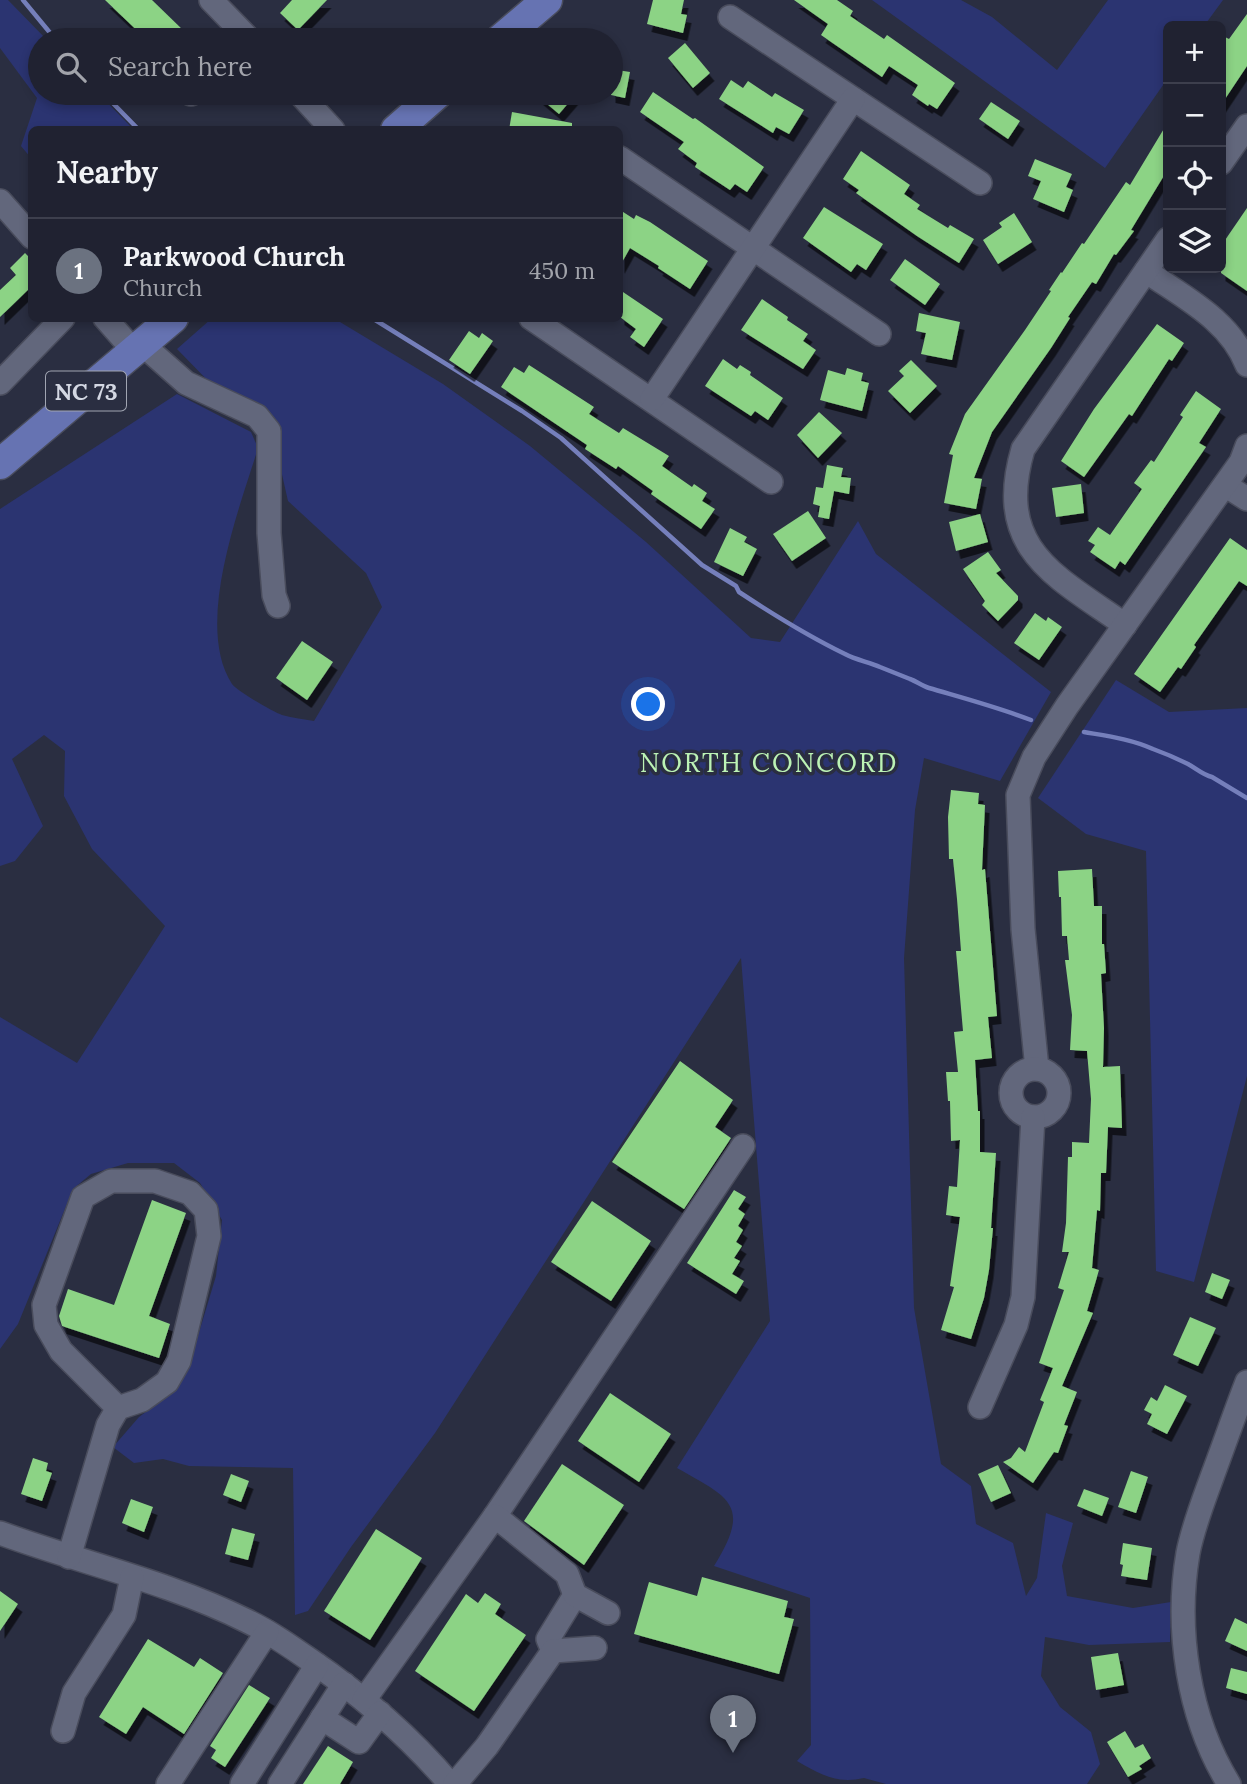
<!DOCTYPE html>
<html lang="en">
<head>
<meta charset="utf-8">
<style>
	:root { --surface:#202231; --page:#2d2f3d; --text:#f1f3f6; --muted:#a2a4ab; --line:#3d3f4d; --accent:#2563eb }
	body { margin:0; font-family:Lora,serif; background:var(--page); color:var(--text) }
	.controls { position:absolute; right:21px; top:21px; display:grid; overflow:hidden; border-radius:10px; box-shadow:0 4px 10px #0003 }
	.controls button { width:63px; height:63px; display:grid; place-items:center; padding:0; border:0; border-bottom:2px solid var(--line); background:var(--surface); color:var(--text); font:35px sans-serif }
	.you { position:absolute; left:649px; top:705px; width:24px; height:24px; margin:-18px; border:5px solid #fff; border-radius:50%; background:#1a73e8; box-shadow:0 0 0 10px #1a73e833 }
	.badge { display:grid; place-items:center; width:46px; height:46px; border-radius:50%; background:var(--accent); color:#fff; font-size:23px; font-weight:700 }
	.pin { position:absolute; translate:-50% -58px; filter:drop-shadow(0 2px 4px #0008) }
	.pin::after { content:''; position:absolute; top:37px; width:24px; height:21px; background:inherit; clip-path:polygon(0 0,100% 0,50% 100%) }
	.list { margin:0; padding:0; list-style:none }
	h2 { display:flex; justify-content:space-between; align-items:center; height:91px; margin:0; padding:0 28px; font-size:30px }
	h2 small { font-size:23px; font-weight:400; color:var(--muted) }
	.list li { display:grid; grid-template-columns:46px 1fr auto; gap:21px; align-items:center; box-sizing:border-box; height:105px; padding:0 28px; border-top:2px solid var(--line) }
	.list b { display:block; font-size:26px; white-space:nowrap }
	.list p { margin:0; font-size:23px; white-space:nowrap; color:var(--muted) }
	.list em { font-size:23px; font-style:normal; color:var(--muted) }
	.icon { flex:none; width:38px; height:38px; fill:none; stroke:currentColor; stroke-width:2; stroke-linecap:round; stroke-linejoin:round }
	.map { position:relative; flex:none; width:1247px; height:1784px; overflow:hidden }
	.search { position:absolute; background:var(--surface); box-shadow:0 4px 10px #0003; left:28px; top:28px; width:595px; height:77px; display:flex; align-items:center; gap:18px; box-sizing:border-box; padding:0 24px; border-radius:38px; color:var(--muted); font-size:26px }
	.panel { position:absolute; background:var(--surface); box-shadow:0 4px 10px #0003; left:28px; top:126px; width:595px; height:196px; border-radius:10px }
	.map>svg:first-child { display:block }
	.green { fill:#2b3471 }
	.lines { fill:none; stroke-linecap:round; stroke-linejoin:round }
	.stream { stroke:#757fbb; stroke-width:4.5 }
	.building { fill:#8cd385; filter:url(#shadow) }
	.minor-casing { stroke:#494c5c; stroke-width:26 }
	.major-casing { stroke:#494c5c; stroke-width:33 }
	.minor { stroke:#62677c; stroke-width:23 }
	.major { stroke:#6673b2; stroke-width:30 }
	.labels { text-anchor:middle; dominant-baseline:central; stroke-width:7; stroke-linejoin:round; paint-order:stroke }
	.shield { fill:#2a2e41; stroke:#a1a5b2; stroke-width:2 }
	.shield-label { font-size:23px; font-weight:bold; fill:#d4d8e3 }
	.neighbourhood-label { font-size:26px; letter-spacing:2px; fill:#bcf3b5; stroke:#2a2e41 }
</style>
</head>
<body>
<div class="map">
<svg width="1247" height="1784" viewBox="0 0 1247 1784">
	<defs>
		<filter id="shadow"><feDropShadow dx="4.5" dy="8" stdDeviation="0" flood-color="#0009"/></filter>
	</defs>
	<rect width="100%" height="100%" fill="#2a2e41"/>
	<g class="green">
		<polygon points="0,0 8,0 47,40 40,40 40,93 98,93 133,129 32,130 31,158 21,146 37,98 0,48"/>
		<polygon points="872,0 961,0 992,17 1057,70 1108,0 1223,0 1204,26 1168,26 1168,78 1105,168"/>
		<path d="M211 319H341L340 322 443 384 530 446 646 542 751 638 780 642 858 521 876 554 1051 692 1000 781 924 758 915 810 904 958 914 1308 941 1464 971 1486 976 1524 1013 1543 1026 1596 1037 1578 1046 1513 1073 1523 1062 1566 1067 1596 1133 1608 1171 1602 1170 1642 1089 1645 1045 1637 1041 1676 1060 1707 1091 1732 1100 1764 1087 1784H886L864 1778C837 1784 821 1775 797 1761L811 1745 810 1598 714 1566C752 1505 730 1498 677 1468L770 1321 741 958 435 1433 351 1547 308 1611 295 1615 293 1468 189 1466 163 1459 134 1463 113 1447 139 1417 170 1394 188 1369 216 1276 222 1220 200 1183 174 1163H128L91 1174 73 1189 18 1324 0 1349V1017L77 1063 165 926 92 849 64 796 65 751 44 735 12 759 43 826 15 861 0 866V509L177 394 251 432 258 448C239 510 194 625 232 684 237 691 273 712 282 715 293 718 304 719 314 721L382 607 366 573 288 501 281 470 280 438 214 387 177 349Z"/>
		<polygon points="1116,680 1169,712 1247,708 1247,1076 1194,1282 1156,1271 1146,851 1086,834 1038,798"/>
	</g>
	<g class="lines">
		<g class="stream">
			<polyline points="23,0 56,40"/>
			<polyline points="103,93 139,130"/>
			<path d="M372 318 522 411 561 438 702 565 736 586 739 592C774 615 808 636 845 654 856 660 869 662 880 667 890 671 900 675 910 679 916 681 922 686 929 688 963 698 997 707 1031 720"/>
			<path d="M1084 732C1107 736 1131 739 1153 749 1164 753 1178 759 1188 764 1197 769 1203 775 1212 777L1247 798"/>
		</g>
	</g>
	<g class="building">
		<polygon points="105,0 152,0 184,31 176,40 147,40"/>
		<polygon points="292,0 327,0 298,30 280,13"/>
		<polygon points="653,0 684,0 681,14 687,15 683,33 647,24"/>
		<polygon points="794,0 837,0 853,11 850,16 884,39 887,35 955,83 937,109 929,104 928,106 912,95 918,85 889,66 882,77 821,35 828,24"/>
		<polygon points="1247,14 1247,66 1221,105 1221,43 1225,37 1229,39"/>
		<polygon points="685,43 710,73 693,88 668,58"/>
		<polygon points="611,69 630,72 625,98 611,95"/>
		<polygon points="731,80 743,88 748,81 772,97 775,93 804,110 789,134 776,127 773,133 719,99"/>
		<polygon points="653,92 693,119 695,118 764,167 747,192 735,184 730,190 695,167 697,163 678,149 684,142 640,112"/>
		<polygon points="534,93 577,93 559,114"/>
		<polygon points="991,102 1020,121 1008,139 979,119"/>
		<polygon points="512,112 572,123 572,130 509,130"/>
		<polygon points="1168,122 1168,169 1131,230 1134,231 1116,255 1114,254 1096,284 1092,282 1068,317 1070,318 1051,348 992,432 974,478 982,479 976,509 944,503 953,455 949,454 965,414 1025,330 1051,291 1049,290 1061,272 1062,273 1082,243 1084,244 1126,182 1130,185"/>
		<polygon points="861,151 910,185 904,194 920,205 917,209 948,228 950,225 974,239 959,263 917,236 856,193 859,190 843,179"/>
		<polygon points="1035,159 1072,174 1066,187 1073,190 1064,212 1033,199 1041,181 1028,176"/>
		<polygon points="824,207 883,244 866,270 857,264 851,272 803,238"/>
		<polygon points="1247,208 1247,291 1221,273 1221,246"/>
		<polygon points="620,210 634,219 636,215 650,222 708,261 690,289 658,268 659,266 630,248 620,266"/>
		<polygon points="1014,213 1032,242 998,264 983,240 1002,227 999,223"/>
		<polygon points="25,253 32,260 32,286 0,317 0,290 16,275 10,268"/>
		<polygon points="905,259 940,284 925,305 890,280"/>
		<polygon points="620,290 663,319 644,347 630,337 636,329 620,317"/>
		<polygon points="762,299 788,317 787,320 808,334 803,341 816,350 803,369 741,330"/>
		<polygon points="919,313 960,322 952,360 921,354 926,333 916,331"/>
		<polygon points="1157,324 1184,343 1172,361 1169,359 1132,416 1129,414 1084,477 1061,461 1094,409"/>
		<polygon points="469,331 479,338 482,333 493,341 470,374 449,360"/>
		<polygon points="723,359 737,369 740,365 751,372 750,375 783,398 768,420 755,411 751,416 705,386"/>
		<polygon points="911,360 937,386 910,413 888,391 904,376 899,371"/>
		<polygon points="529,365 594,407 589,414 619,433 623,428 669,456 662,466 692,487 694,484 707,493 702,501 715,509 701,529 651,494 653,491 618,466 616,469 585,449 587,445 501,387 514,367 524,373"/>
		<polygon points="847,368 863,373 861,381 869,383 862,411 820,400 828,370 845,375"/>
		<polygon points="1196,391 1221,409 1199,443 1206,447 1125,565 1120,561 1115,569 1090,552 1095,545 1088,541 1098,527 1110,535 1142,489 1134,483 1151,460 1154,462 1183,417 1180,415"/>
		<polygon points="819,412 842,433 818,458 797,435"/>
		<polygon points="827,465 843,468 841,477 851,478 849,494 834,491 829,519 818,517 820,506 813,504 816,487 823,488"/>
		<polygon points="1081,484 1084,513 1056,517 1052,488"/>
		<polygon points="808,511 826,538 792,561 773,534"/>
		<polygon points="980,514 988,542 956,551 949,522"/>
		<polygon points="730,528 747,537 744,542 757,549 743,576 714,562"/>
		<polygon points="1230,538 1247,550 1247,586 1239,581 1194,645 1196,647 1181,669 1178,667 1160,692 1134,674"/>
		<polygon points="988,552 1001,570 996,573 1018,596 1018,600 998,621 982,605 985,601 963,569"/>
		<polygon points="1035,613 1046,621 1048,617 1062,627 1039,660 1014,643"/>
		<polygon points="302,641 333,662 307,700 276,678"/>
		<polygon points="951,790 979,793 978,804 985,805 982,870 985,869 997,1016 988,1017 992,1058 975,1060 978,1111 980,1111 980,1152 996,1153 991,1228 993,1228 989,1270 984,1298 971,1339 941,1330 954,1287 950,1286 960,1217 946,1215 949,1186 957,1187 960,1140 951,1141 950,1101 948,1101 946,1072 958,1072 954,1032 963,1031 956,951 961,951 957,899 953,859 949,859 948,817"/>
		<polygon points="1092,869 1094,906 1102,906 1102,944 1104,944 1106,973 1101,974 1104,1028 1103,1067 1120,1066 1122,1128 1108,1127 1106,1173 1101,1173 1100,1211 1097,1210 1092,1268 1099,1270 1087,1311 1093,1313 1062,1386 1077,1392 1064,1425 1068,1426 1058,1453 1054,1452 1033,1483 1003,1462 1011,1458 1019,1447 1025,1452 1044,1402 1040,1400 1053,1368 1039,1363 1064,1290 1058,1288 1069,1252 1062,1252 1066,1223 1068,1157 1072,1157 1072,1142 1089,1143 1091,1099 1087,1051 1070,1050 1072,1015 1065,960 1069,960 1067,936 1062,936 1061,897 1059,897 1058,871"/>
		<polygon points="680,1061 733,1100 715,1127 731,1138 684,1209 612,1162"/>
		<polygon points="734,1190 746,1197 738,1209 745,1214 738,1226 743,1230 736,1242 742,1246 734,1258 740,1261 732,1274 744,1281 736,1294 687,1263"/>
		<polygon points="152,1200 186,1213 149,1316 170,1324 159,1358 62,1326 59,1316 68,1289 114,1305"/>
		<polygon points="592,1201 651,1241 611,1301 551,1262"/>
		<polygon points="1212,1273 1230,1280 1222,1299 1205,1292"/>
		<polygon points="1190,1317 1216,1328 1198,1366 1173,1355"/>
		<polygon points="1165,1385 1187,1396 1167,1434 1147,1424 1152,1414 1144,1410 1151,1397 1157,1401"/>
		<polygon points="610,1393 671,1434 639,1482 578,1441"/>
		<polygon points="33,1458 48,1463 46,1471 52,1473 42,1501 21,1494"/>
		<polygon points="562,1464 624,1505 584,1565 524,1521"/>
		<polygon points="998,1465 1011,1493 991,1502 978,1474"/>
		<polygon points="1131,1471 1148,1477 1136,1513 1118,1507"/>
		<polygon points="231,1474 249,1481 241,1502 223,1495"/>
		<polygon points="1084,1489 1109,1498 1102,1516 1077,1506"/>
		<polygon points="131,1499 153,1507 144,1532 122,1523"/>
		<polygon points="232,1528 255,1534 248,1560 225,1554"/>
		<polygon points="376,1529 422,1558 370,1640 324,1611"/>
		<polygon points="1123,1543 1152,1548 1147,1580 1121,1576 1123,1565 1120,1564"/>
		<polygon points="702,1577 788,1601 784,1617 794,1619 779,1674 634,1634 649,1582 697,1596"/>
		<polygon points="0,1591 18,1604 0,1631"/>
		<polygon points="485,1593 501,1604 495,1614 526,1635 474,1711 415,1671 466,1594 478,1603"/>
		<polygon points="1235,1618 1247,1624 1247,1651 1225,1641"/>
		<polygon points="148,1639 194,1667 200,1658 223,1673 184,1734 143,1707 126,1734 99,1717"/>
		<polygon points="1118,1653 1124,1685 1096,1690 1091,1657"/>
		<polygon points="1231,1668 1247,1672 1247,1694 1226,1688"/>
		<polygon points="249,1685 270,1698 225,1767 211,1758 216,1750 210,1746"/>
		<polygon points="1125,1731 1135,1748 1143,1744 1151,1758 1139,1766 1142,1769 1128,1777 1107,1742"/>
		<polygon points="328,1746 353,1762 340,1784 303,1784"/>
	</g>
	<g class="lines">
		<g class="minor-casing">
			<g id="minor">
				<polyline points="211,0 250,40"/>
				<polyline points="730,17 980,183"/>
				<polyline points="299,93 333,130"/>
				<polyline points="191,94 192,93"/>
				<polyline points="620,158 879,334"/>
				<polyline points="1221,163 1247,126"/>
				<polyline points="0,201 32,237"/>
				<path d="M1146 271C1183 297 1230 320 1247 365"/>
				<polyline points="105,318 134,351"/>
				<polyline points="531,318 771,482"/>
				<polyline points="142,344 186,383 257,416 269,431 269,533 274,595 278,606"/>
				<polyline points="0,383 63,318"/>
				<polyline points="652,399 853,99"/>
				<polyline points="1225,485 1247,499"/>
				<path d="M1125 625C1054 575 994 549 1023 449L1168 239"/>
				<polyline points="1037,1069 1023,929 1018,795 1034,757 1067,706 1241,462 1247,446"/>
				<circle cx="1035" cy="1093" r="24"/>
				<polyline points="980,1407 1016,1325 1023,1297 1033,1117"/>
				<polyline points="495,1516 743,1146"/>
				<path d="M0 1533C82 1563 169 1582 247 1621 270 1632 290 1646 310 1660 363 1696 409 1736 450 1784"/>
				<polyline points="69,1557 108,1425 118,1408 142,1400 167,1382 179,1361 209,1236 206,1210 190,1193 155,1181 111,1181 83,1197 44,1305 46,1325 61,1351 118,1408"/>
				<polyline points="553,1651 548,1639 575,1595"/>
				<polyline points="364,1700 495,1516 567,1574 575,1595 608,1613"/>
				<polyline points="322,1718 359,1742 380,1713"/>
				<polyline points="63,1731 74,1693 124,1615 132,1577"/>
				<polyline points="168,1784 267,1632"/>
				<polyline points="242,1784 317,1665"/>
				<polyline points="280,1784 344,1684"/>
				<polyline points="455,1784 487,1746 553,1651 595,1648"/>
				<path d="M1229 1784C1188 1718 1175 1629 1188 1553 1193 1527 1203 1502 1212 1477 1224 1445 1235 1413 1247 1382"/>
			</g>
		</g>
		<g class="major-casing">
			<g id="major">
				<polyline points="500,40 547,0"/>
				<polyline points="396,130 438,93"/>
				<polyline points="0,464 173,318"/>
			</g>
		</g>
		<use href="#minor" class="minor"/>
		<use href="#major" class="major"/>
	</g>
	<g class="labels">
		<rect class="shield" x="46" y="371.5" width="80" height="39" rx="5"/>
		<g class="shield-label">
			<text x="86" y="391">NC 73</text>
		</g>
		<g class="neighbourhood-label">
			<text x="769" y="762">NORTH CONCORD</text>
		</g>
	</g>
</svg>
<div class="controls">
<button>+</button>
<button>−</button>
<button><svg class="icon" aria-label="locate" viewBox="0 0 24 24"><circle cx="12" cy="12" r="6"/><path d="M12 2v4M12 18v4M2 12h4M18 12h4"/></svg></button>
<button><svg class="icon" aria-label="layers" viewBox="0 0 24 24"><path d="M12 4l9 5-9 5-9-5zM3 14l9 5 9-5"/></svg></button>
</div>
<div class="you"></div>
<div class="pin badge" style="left:733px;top:1753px;background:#6b7280">1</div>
<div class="search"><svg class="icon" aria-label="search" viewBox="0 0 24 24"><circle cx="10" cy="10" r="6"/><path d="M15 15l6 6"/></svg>Search here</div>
<section class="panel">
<h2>Nearby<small></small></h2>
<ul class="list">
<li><span class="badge" style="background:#6b7280">1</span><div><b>Parkwood Church</b><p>Church</p></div><em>450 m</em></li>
</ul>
</section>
</div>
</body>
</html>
